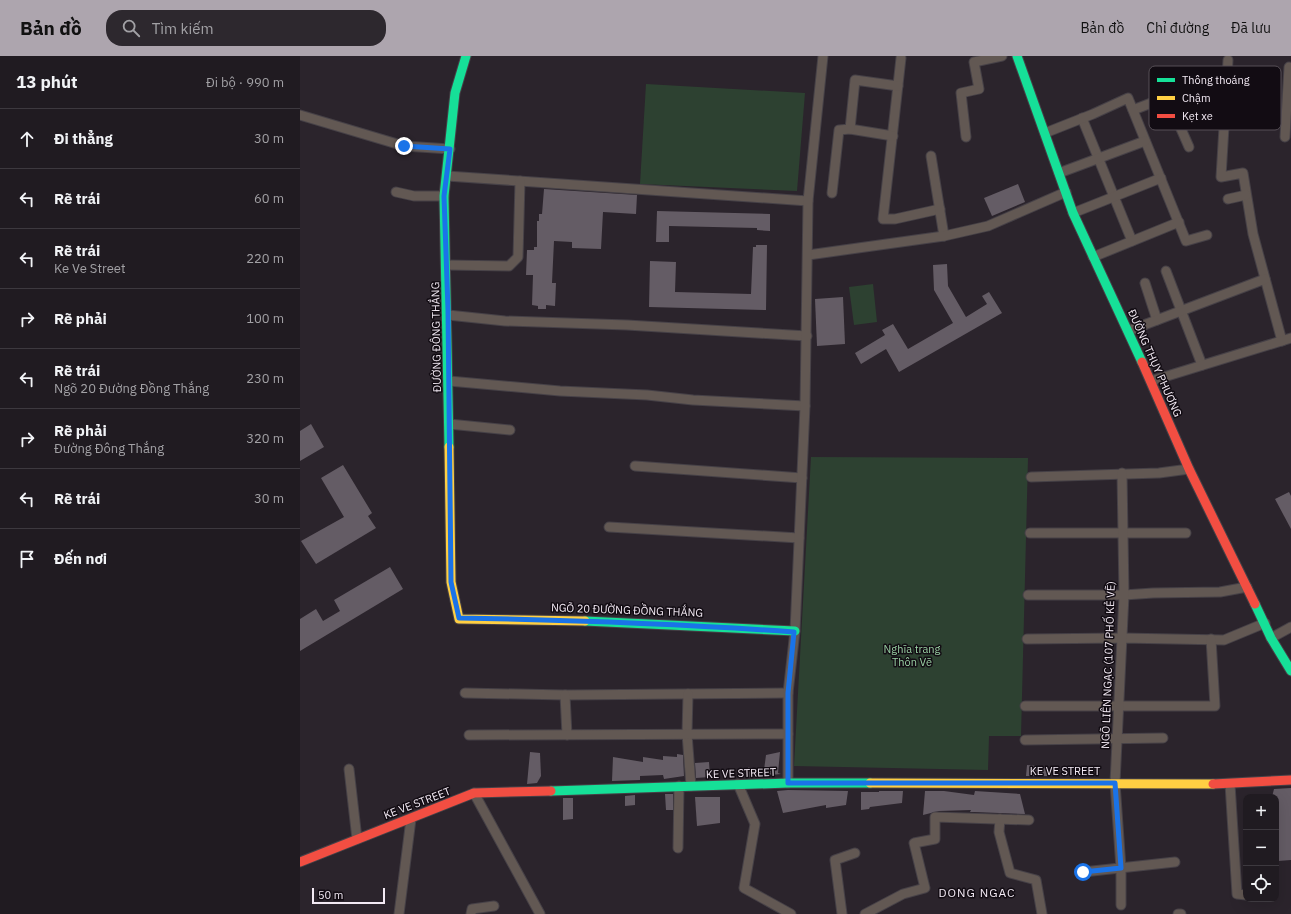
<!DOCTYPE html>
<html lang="vi">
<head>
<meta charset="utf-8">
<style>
	:root { --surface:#201b21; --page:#2d282e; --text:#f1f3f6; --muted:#a2a1a5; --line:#3d393f; --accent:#ada5ae }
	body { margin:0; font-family:"IBM Plex Sans",sans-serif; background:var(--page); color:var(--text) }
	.controls { position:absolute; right:12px; bottom:12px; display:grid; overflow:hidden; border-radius:8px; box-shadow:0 4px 16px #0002 }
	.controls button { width:36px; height:36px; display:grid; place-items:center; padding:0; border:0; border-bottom:1px solid var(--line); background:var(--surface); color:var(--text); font:20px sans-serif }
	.scale { position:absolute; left:12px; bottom:10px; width:73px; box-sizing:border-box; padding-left:4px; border:2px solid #f3eaf4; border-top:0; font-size:11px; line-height:14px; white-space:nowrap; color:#f3eaf4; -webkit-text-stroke:3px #120c13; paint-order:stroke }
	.stop { position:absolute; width:12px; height:12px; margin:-9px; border:3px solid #1a73e8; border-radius:50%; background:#fff }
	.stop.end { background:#1a73e8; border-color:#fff; box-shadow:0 1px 4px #0008 }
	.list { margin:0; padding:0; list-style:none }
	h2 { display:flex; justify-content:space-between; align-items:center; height:52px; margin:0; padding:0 16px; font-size:17px }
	h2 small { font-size:13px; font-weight:400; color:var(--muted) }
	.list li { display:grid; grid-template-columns:26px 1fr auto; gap:12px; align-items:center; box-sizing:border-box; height:60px; padding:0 16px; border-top:1px solid var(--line) }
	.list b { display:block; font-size:15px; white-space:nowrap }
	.list p { margin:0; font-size:13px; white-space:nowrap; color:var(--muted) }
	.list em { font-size:13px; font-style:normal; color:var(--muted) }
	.icon { flex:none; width:22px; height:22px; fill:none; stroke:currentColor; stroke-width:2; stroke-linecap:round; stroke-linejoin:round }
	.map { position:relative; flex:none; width:991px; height:858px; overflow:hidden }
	header { display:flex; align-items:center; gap:24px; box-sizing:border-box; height:56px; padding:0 20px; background:var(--accent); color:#111 }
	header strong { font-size:19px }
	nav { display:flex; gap:22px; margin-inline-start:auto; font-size:14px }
	.search { width:280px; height:36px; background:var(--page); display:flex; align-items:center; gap:10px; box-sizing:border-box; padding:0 14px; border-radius:16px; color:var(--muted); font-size:15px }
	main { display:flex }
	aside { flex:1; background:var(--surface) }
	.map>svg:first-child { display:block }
	.green { fill:#2d4131 }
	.building { fill:#645c65 }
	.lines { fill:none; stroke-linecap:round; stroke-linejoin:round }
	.street-casing { stroke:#464147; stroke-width:11 }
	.fast-casing { stroke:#464147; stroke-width:11 }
	.slow-casing { stroke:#464147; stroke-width:11 }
	.jam-casing { stroke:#464147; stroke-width:11 }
	.street { stroke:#625853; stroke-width:9 }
	.fast { stroke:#16e098; stroke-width:9 }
	.slow { stroke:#ffcf43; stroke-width:9 }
	.jam { stroke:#f24e42; stroke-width:9 }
	.route { stroke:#1a73e8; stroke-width:5 }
	.labels { text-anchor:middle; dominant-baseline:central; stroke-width:3; stroke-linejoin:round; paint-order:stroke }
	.street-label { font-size:11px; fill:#f3eaf4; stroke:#120c13 }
	.park-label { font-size:11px; fill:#9ad1a4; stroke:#120c13 }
	.neighbourhood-label { font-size:12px; letter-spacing:1px; fill:#f3eaf4; stroke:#120c13 }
	.key { fill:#120c13; stroke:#564f56; stroke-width:1 }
	.key-label { font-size:11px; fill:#f3eaf4 }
</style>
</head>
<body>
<header>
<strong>Bản đồ</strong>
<div class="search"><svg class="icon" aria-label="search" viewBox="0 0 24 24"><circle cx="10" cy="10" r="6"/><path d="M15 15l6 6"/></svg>Tìm kiếm</div>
<nav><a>Bản đồ</a><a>Chỉ đường</a><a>Đã lưu</a></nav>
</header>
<main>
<aside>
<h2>13 phút<small>Đi bộ · 990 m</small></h2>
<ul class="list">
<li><svg class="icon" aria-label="ahead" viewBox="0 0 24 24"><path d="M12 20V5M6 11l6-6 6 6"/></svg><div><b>Đi thẳng</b></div><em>30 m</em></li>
<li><svg class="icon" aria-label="left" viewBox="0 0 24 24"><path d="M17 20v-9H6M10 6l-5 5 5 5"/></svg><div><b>Rẽ trái</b></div><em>60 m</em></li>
<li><svg class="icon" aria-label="left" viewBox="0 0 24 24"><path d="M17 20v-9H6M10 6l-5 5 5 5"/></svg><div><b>Rẽ trái</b><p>Ke Ve Street</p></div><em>220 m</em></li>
<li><svg class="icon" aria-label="right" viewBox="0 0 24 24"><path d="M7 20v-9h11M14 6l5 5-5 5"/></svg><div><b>Rẽ phải</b></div><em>100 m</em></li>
<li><svg class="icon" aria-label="left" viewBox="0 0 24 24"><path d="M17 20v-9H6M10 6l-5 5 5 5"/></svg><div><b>Rẽ trái</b><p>Ngõ 20 Đường Đồng Thắng</p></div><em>230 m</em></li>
<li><svg class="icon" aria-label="right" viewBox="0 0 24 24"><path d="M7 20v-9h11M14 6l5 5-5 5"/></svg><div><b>Rẽ phải</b><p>Đường Đông Thắng</p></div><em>320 m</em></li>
<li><svg class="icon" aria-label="left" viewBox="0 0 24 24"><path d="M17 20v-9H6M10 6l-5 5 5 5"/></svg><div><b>Rẽ trái</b></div><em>30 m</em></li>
<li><svg class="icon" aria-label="arrive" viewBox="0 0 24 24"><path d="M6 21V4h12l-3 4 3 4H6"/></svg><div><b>Đến nơi</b></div></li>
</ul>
</aside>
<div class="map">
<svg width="991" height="858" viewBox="0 0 991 858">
	<rect width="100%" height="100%" fill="#2b242c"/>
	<g class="green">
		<polygon points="346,28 505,37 497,135 340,128"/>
		<polygon points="573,228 577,266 554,269 549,231"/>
		<polygon points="511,401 728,402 721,680 689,680 688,714 494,710"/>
	</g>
	<g class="building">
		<polygon points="718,128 725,146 692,160 684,142"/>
		<polygon points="244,133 337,139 336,158 303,156 301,193 272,192 272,186 254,185 252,227 256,227 255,250 246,249 246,253 238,253 238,250 232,249 233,219 226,219 227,194 234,194 234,191 237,191 237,165 239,165 239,158 242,158"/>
		<polygon points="357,155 470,158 470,175 457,174 457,172 369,170 369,186 356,186"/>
		<polygon points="456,189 467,189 466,254 349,251 350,205 376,206 375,236 451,238 453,191 456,191"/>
		<polygon points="647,208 648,230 666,261 687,248 682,240 689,236 702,257 599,316 586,293 561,308 555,297 585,279 582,274 593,268 608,293 653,267 634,234 633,209"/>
		<polygon points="543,241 545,288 517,290 515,243"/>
		<polygon points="11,368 24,391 0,405 0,375"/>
		<polygon points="43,409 72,457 68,460 76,472 16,508 1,485 44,461 21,422"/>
		<polygon points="989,436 991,440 991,473 975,443"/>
		<polygon points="90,511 103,533 0,595 0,563 16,553 23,565 40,555 34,544"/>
		<polygon points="230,696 240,697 241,720 237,727 227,728"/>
		<polygon points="480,696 478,717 481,718 447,721 448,711 464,714 466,699"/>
		<polygon points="377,698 383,699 384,720 364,723 363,719 340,720 340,724 312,725 313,701 343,706 343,701 363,704 363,700 377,701"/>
		<polygon points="409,706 410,721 396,722 395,707"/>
		<polygon points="727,709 747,711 747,720 726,720"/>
		<polygon points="991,732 991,804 978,805 976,741 972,741 974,733"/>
		<polygon points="477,735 488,734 548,735 546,749 526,752 526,749 483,757"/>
		<polygon points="579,735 603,735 602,747 570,751 569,753 561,754 561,736 579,736"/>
		<polygon points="625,735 644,735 674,739 675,735 720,738 725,758 674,756 670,756 671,754 639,755 623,759"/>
		<polygon points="365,738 373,738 373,754 366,754"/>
		<polygon points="335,739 335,749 325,750 325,740"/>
		<polygon points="395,741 420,741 420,767 397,770"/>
		<polygon points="263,742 273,742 273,763 263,764"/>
	</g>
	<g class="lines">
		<g class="street-casing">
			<g id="street">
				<polyline points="601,2 583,163 595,163 640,153"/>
				<polyline points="928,4 921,121 943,117 953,178 982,285"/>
				<polyline points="871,50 954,55"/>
				<polyline points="833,54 867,41 889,91"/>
				<polyline points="0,59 104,90 150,93"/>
				<polyline points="782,62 832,185"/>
				<polyline points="550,73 593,80"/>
				<polyline points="745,77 793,58 828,42 886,185 907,179"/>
				<polyline points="666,81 661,37 679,33 674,6 702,0"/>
				<polyline points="985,81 989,11"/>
				<polyline points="631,100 644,180"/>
				<polyline points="759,117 845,85"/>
				<polyline points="147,120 508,145"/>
				<polyline points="96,136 114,140 144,140"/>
				<polyline points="532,137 539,74 550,73 555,24 598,30"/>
				<polyline points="928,143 946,139"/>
				<polyline points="773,157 861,122"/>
				<polyline points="508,199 644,180 688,170 766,136"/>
				<polyline points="793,201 879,166"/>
				<polyline points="146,209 209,210 218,201 220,125"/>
				<polyline points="866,215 902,309"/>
				<polyline points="845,227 857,264"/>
				<polyline points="148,259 205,265 327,269 507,280"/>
				<polyline points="828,275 965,223"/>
				<polyline points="149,325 260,335 347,339 393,344 505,350"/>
				<polyline points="851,325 991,282"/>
				<polyline points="149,368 210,374"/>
				<polyline points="335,410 502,422"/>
				<polyline points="731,421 859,417 889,413"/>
				<polyline points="309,471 499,482"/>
				<polyline points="730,477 886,477"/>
				<polyline points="728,539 824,539 853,537 920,536 947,531"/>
				<polyline points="971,582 991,571"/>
				<polyline points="727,583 822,582 924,584 965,567"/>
				<polyline points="165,637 265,639 488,637"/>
				<polyline points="388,638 387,678 391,730"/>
				<polyline points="265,639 267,679"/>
				<polyline points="725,650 915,650 911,583"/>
				<polyline points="169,679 488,678"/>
				<polyline points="725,684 863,682"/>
				<polyline points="49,713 57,783"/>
				<polyline points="488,727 488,637 495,575 505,350 508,145 523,0"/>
				<polyline points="438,728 455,768 444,832 491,858"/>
				<polyline points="930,728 937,838 946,839"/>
				<polyline points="174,737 240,858"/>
				<polyline points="700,763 699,776 710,817 736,824 742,858"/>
				<polyline points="378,792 379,730"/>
				<polyline points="783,816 875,806"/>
				<polyline points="821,849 821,812 815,727 824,539 822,417"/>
				<polyline points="99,858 111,763"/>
				<polyline points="171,858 172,853 194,850"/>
				<polyline points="542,858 535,804 555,797"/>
				<polyline points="565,858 603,838 625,832 614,787 635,783 635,761 729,764"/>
				<polyline points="878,858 881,858"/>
			</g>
		</g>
		<g class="fast-casing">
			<g id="fast">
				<polyline points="717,0 773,157 842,306"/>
				<polyline points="149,391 144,140 155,37 166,0"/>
				<polyline points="955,548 971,582 991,615"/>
				<polyline points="285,565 495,575"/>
				<polyline points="251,735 488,727 570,727"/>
			</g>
		</g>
		<g class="slow-casing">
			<g id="slow">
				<polyline points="149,391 151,526 159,563 285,565"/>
				<polyline points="570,727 913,728"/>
			</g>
		</g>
		<g class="jam-casing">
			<g id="jam">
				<polyline points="842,306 889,413 955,548"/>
				<polyline points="913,728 991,724"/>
				<polyline points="0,806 174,737 251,735"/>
			</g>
		</g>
		<use href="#street" class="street"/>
		<use href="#fast" class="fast"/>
		<use href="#slow" class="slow"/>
		<use href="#jam" class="jam"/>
	</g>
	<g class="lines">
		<path class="route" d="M104 90 150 93 144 140 148 254 151 526 159 562C271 564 383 568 494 576L488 637V727H815L821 812 783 816"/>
	</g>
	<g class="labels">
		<g class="street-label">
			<text transform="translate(136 281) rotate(-91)">ĐƯỜNG ĐÔNG THẮNG</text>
			<text transform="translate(855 307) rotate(66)">ĐƯỜNG THỤY PHƯƠNG</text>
			<text transform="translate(327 554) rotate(2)">NGÕ 20 ĐƯỜNG ĐỒNG THẮNG</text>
			<text transform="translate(808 609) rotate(-88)">NGÕ LIÊN NGẠC (107 PHỐ KẺ VẼ)</text>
			<text x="765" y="715">KE VE STREET</text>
			<text transform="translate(441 717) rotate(-2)">KE VE STREET</text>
			<text transform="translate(117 747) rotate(-21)">KE VE STREET</text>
		</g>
		<g class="park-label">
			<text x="612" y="593">Nghĩa trang<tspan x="612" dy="13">Thôn Vẽ</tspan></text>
		</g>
		<g class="neighbourhood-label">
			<text x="677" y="836">DONG NGAC</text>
		</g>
	</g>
	<rect x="849" y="10" width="132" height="64" rx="6" class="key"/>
	<rect x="857" y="22" width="18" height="4" fill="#16e098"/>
	<rect x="857" y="40" width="18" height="4" fill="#ffcf43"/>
	<rect x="857" y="58" width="18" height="4" fill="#f24e42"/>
	<g class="key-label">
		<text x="882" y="28">Thông thoáng</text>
		<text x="882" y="46">Chậm</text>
		<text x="882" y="64">Kẹt xe</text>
	</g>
</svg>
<div class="controls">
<button>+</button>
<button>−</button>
<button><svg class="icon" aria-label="locate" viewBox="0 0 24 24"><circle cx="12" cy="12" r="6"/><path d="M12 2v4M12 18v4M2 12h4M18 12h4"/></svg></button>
</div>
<div class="scale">50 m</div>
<div class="stop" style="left:783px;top:816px"></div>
<div class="stop end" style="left:104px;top:90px"></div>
</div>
</main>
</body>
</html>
